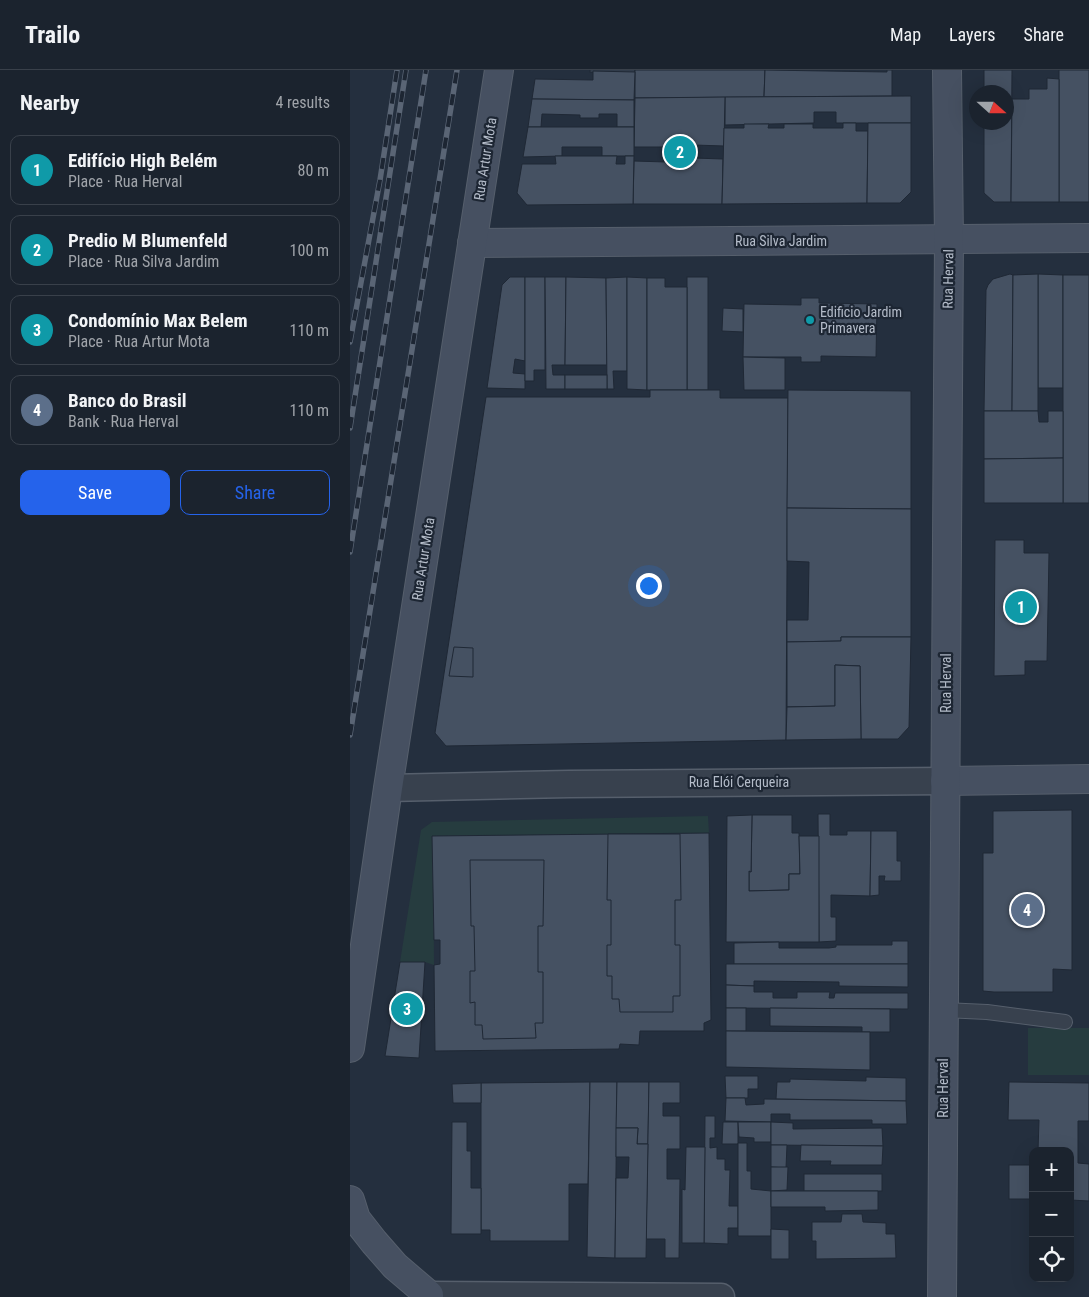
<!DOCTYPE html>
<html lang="en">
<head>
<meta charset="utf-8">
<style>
	:root { --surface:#1b232e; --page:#242b36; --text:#f1f3f6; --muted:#a0a4aa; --line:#39404a; --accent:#2563eb }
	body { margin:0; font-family:"Roboto Condensed",sans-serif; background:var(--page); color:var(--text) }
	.controls { position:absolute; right:15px; bottom:15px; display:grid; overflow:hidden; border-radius:10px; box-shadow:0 5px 20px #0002 }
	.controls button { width:45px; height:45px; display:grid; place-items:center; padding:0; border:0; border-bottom:1px solid var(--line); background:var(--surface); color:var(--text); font:25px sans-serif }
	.compass { position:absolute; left:619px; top:15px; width:45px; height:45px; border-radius:50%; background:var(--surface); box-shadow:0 5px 20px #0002; rotate:111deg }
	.you { position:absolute; left:298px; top:515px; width:18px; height:18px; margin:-12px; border:4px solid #fff; border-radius:50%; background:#1a73e8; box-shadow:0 0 0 8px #1a73e833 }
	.badge { display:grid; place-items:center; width:32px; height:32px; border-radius:50%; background:var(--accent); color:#fff; font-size:16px; font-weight:700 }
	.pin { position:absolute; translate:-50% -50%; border:2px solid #fff; box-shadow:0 1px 5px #0006 }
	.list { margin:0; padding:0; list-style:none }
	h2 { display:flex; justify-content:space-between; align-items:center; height:65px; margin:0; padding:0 20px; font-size:21px }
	h2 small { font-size:16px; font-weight:400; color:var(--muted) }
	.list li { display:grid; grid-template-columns:32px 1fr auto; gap:15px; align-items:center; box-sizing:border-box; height:70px; margin:0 10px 10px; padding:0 10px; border:1px solid var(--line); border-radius:10px }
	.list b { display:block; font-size:19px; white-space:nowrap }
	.list p { margin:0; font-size:16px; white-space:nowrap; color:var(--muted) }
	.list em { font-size:16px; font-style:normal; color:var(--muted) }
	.actions { display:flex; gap:10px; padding:15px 20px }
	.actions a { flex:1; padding:11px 0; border:1px solid var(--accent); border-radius:10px; text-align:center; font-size:18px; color:var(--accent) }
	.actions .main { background:var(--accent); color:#fff }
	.icon { flex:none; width:28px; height:28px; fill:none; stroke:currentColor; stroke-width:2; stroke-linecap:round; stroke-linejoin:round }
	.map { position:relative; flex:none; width:739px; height:1227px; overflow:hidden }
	header { display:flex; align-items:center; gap:30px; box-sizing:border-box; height:70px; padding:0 25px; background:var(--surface); border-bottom:1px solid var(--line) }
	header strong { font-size:24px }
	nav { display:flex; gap:28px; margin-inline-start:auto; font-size:18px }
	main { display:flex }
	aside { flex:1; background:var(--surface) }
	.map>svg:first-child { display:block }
	.green { fill:#263c3f }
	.building { fill:#455162; stroke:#1f2835 }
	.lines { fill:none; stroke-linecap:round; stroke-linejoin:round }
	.lane-casing { stroke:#565f6c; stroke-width:16 }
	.street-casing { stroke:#565f6c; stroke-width:29 }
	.secondary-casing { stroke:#565f6c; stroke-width:30 }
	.lane { stroke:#38414e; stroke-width:14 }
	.street { stroke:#38414e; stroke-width:26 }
	.secondary { stroke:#465061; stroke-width:28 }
	.rail-casing { stroke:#5a6575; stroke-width:5.5 }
	.rail { stroke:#1d2633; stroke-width:4; stroke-dasharray:11; stroke-linecap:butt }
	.culture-dot { fill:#0f9aa8; stroke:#1d2633; stroke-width:2 }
	.labels { text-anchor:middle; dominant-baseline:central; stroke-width:4.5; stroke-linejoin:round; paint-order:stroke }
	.street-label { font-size:14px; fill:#b4bcc9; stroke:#1d2633 }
	.poi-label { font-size:14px; fill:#b4bcc9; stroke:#1d2633; text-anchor:start }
</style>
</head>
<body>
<header>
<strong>Trailo</strong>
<nav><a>Map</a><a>Layers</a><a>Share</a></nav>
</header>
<main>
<aside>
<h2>Nearby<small>4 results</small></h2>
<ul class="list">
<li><span class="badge" style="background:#0f9aa8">1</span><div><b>Edifício High Belém</b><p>Place · Rua Herval</p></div><em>80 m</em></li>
<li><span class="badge" style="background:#0f9aa8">2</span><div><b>Predio M Blumenfeld</b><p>Place · Rua Silva Jardim</p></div><em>100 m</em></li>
<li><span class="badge" style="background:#0f9aa8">3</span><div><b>Condomínio Max Belem</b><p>Place · Rua Artur Mota</p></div><em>110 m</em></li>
<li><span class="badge" style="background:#5c6f8a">4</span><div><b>Banco do Brasil</b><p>Bank · Rua Herval</p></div><em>110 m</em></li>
</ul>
<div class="actions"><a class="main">Save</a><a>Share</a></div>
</aside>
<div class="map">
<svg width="739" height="1227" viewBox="0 0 739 1227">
	<rect width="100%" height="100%" fill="#242f3e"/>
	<g class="green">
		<polygon points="358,746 359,763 83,766 84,895 75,892 50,892 71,760 82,752"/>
		<rect x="678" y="958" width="61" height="47"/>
	</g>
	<g class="building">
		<rect x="240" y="0" width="45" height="2"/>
		<polygon points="285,0 415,0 414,27 285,28"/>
		<polygon points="415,0 537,2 537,0 542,0 542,26 414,27"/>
		<polygon points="634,0 662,0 661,132 644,132 634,123 634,52 656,52 656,22 634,22"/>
		<rect x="709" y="0" width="30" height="132"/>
		<polygon points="243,1 285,2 284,30 182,29 185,9 243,10"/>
		<polygon points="697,8 709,9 709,132 661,132 662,29 679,29 679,19 697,19"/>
		<polygon points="561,26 561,53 486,53 486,42 464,42 464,53 375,55 375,27"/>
		<polygon points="375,27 374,76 344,75 344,88 373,89 372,134 283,134 284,91 316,92 316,77 284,77 285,28"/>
		<polygon points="182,29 284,30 284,57 267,57 267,44 249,44 249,48 230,48 230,45 192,44 191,57 178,57"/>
		<polygon points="493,53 506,53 506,61 518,61 517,133 372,134 374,58 394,58 394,54 419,54 418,58 434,58 434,54 463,54 463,58 493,58"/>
		<polygon points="518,53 561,53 561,122 550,133 517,133"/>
		<polygon points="178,57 284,57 284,86 252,86 252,77 212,77 212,86 173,87"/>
		<polygon points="205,86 267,86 266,94 275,94 275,86 284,86 283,134 177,135 167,123 172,94 206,94"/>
		<polygon points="660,204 663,205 662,341 634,341 636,220 638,215 643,209"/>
		<polygon points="688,204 713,205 713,318 688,318"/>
		<polygon points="688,204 688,341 662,341 663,205"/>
		<rect x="713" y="205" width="26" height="228"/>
		<polygon points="160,207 175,207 175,291 165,289 163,303 175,304 175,319 137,318 152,215"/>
		<polygon points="175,207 195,207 195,300 184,300 184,311 175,311"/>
		<polygon points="195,207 216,207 215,295 202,295 203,305 215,305 215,319 196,319"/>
		<polygon points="216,207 256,208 257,295 215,295"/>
		<polygon points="277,207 277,301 263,301 264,319 257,319 256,208"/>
		<polygon points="277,207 297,208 297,320 277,319"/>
		<rect x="337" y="207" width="21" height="113"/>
		<polygon points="297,208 315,208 315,217 337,217 337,320 297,320"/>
		<polygon points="451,228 469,228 469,233 527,234 526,287 471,286 471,292 451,292 451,287 393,287 394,234 451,235"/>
		<polygon points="373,238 393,239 393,262 372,261"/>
		<polygon points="393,287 435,288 435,320 394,320"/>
		<rect x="215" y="305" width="42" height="14"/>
		<polygon points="300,320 370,320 370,328 438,328 436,670 96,676 85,663 136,327 300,327"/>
		<polygon points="438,320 561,321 561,439 437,438"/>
		<polygon points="634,341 688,341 689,352 698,352 698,341 713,341 713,388 634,389"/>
		<polygon points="713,388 713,433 634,433 634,389"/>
		<polygon points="437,438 561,439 561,567 491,567 491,571 437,572 437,550 458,550 459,492 437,491"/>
		<polygon points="645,470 674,470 674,483 699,483 697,591 675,591 675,605 644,606"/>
		<polygon points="491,567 561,567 559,657 548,669 511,669 510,596 485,595 485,636 437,637 437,572 491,571"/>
		<polygon points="104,577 123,578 123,607 99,606"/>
		<polygon points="485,595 510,596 511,669 436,670 437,637 485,636"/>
		<polygon points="722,740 722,900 703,899 703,922 644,922 633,921 633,783 643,783 643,741"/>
		<polygon points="468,744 480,744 480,765 497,765 497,761 521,761 520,826 481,825 481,847 486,847 486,871 469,872"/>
		<polygon points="402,745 442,745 442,763 449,763 450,804 439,804 439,820 399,821 399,801 401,802"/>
		<polygon points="402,745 401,802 399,801 399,821 439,820 439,804 450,804 449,766 469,766 469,872 376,872 377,746"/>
		<polygon points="521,761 547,761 547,791 551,791 551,811 534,811 535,806 529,806 529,825 520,826"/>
		<polygon points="359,763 361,950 354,953 354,961 290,961 289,975 270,974 269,979 85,981 84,895 90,894 90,870 84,870 82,766"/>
		<polygon points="258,764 330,764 331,830 325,830 325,875 330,875 330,926 323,926 323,942 270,942 269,929 262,929 262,906 257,906 257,875 261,875 261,830 257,830"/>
		<polygon points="120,790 194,790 193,856 188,856 188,902 193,902 193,953 185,953 186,968 133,969 132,955 125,955 125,932 120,933 120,901 125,901 124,856 121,856"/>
		<polygon points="542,871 558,871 558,894 384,894 384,873 429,872 429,878 479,878 486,877 486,875 542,875"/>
		<polygon points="50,892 75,892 69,988 35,986"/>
		<polygon points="376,894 558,894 558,917 489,916 489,912 404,911 404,916 376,915"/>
		<polygon points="376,915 404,916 404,922 423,922 423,928 447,928 447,922 480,922 479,928 484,928 485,923 558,923 558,939 376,938"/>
		<rect x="376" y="938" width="20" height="23"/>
		<polygon points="420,938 540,939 540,962 512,962 512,957 420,956"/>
		<polygon points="376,961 520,962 520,1000 376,997"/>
		<polygon points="375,1006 408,1006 408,1019 398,1019 398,1028 376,1028"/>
		<polygon points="516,1007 556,1008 556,1031 426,1029 427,1012 440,1012 440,1009 516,1011"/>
		<polygon points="240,1012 238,1114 219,1114 219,1171 140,1171 140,1160 131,1160 131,1013"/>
		<polygon points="240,1012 267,1012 265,1188 237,1187"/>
		<polygon points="267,1012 299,1012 298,1074 287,1074 288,1058 266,1058"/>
		<polygon points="299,1012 330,1012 330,1033 313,1033 313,1046 330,1046 330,1079 317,1079 317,1109 330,1109 329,1188 315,1188 315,1169 296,1169"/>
		<polygon points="659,1012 739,1013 739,1051 728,1051 728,1093 739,1094 739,1131 720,1130 720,1081 688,1081 689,1050 658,1050"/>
		<polygon points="131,1013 131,1033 103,1033 102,1014"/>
		<polygon points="376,1028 395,1028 396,1035 414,1034 414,1029 556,1031 557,1054 522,1054 522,1050 440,1050 440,1044 421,1044 421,1052 375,1051"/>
		<polygon points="355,1046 365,1046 365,1068 360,1068 360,1078 367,1077 367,1089 375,1089 375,1100 380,1100 379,1136 388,1136 388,1158 378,1158 378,1174 354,1173"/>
		<polygon points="102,1052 117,1052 117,1081 121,1081 121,1118 131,1118 131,1164 101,1164"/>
		<polygon points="373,1052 388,1052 388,1074 372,1074"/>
		<polygon points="388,1052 421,1052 421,1072 404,1072 404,1068 389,1067"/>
		<polygon points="421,1052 443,1053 443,1059 532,1058 533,1076 421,1075"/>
		<polygon points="266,1058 288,1058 287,1074 298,1074 296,1188 265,1188 266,1108 278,1108 279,1087 266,1087"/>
		<polygon points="388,1073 397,1073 397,1101 401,1101 401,1119 421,1121 421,1166 388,1166"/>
		<polygon points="421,1075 437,1075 436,1098 421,1097"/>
		<polygon points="451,1075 533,1076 532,1095 480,1095 481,1091 450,1091"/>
		<polygon points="336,1077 355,1077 354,1173 332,1173 332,1119 335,1120"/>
		<rect x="659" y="1095" width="24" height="34"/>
		<polygon points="421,1097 438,1097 437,1120 421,1121"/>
		<rect x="454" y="1104" width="78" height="17"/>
		<polygon points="421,1121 528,1121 528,1140 475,1141 475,1137 421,1137"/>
		<polygon points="492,1144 512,1144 513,1152 536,1153 536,1164 545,1164 546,1188 466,1189 466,1171 462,1171 462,1152 491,1152"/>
		<polygon points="421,1159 439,1160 439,1189 421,1189"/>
	</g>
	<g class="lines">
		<g class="lane-casing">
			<polyline id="lane" points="594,940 637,942 715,952"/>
		</g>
		<g class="street-casing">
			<g id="street">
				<polyline points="38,718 219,714 595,711"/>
				<polyline points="79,1225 371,1227"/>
			</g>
		</g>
		<g class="secondary-casing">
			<g id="secondary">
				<polyline points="122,173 739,168"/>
				<polyline points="595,711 739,709"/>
				<polyline points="0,978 38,718 149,0"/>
				<polyline points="0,1130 6,1149 24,1172 45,1196 79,1225 79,1227"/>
				<polyline points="592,1227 599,170 597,0"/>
			</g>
		</g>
		<use href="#lane" class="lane"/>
		<use href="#street" class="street"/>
		<use href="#secondary" class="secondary"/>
		<g class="rail-casing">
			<g id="rail">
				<polyline points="0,272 30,110 47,0"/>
				<polyline points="0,358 56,0"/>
				<polyline points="0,482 76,0"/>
				<polyline points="0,665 107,0"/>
			</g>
		</g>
		<use href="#rail" class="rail"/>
	</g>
	<circle class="culture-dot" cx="460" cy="250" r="5"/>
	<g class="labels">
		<g class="street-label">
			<text transform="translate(135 89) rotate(-81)">Rua Artur Mota</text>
			<text x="431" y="171">Rua Silva Jardim</text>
			<text transform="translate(598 209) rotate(-89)">Rua Herval</text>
			<text transform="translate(73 489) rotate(-81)">Rua Artur Mota</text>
			<text transform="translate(596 613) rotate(-90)">Rua Herval</text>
			<text x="389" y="712">Rua Elói Cerqueira</text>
			<text transform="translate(593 1018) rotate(-90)">Rua Herval</text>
		</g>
		<g class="poi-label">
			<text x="470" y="242">Edificio Jardim<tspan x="470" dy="16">Primavera</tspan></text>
		</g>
	</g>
</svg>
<div class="controls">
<button>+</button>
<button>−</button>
<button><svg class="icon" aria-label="locate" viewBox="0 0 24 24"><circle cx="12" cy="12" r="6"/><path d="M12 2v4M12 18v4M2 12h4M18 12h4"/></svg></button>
</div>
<svg class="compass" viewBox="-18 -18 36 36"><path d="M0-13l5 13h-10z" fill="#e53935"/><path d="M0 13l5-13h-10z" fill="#a0a4aa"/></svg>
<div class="you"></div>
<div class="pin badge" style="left:671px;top:537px;background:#0f9aa8">1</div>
<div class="pin badge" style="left:330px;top:82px;background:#0f9aa8">2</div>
<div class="pin badge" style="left:57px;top:939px;background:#0f9aa8">3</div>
<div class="pin badge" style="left:677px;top:840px;background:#5c6f8a">4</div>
</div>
</main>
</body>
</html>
